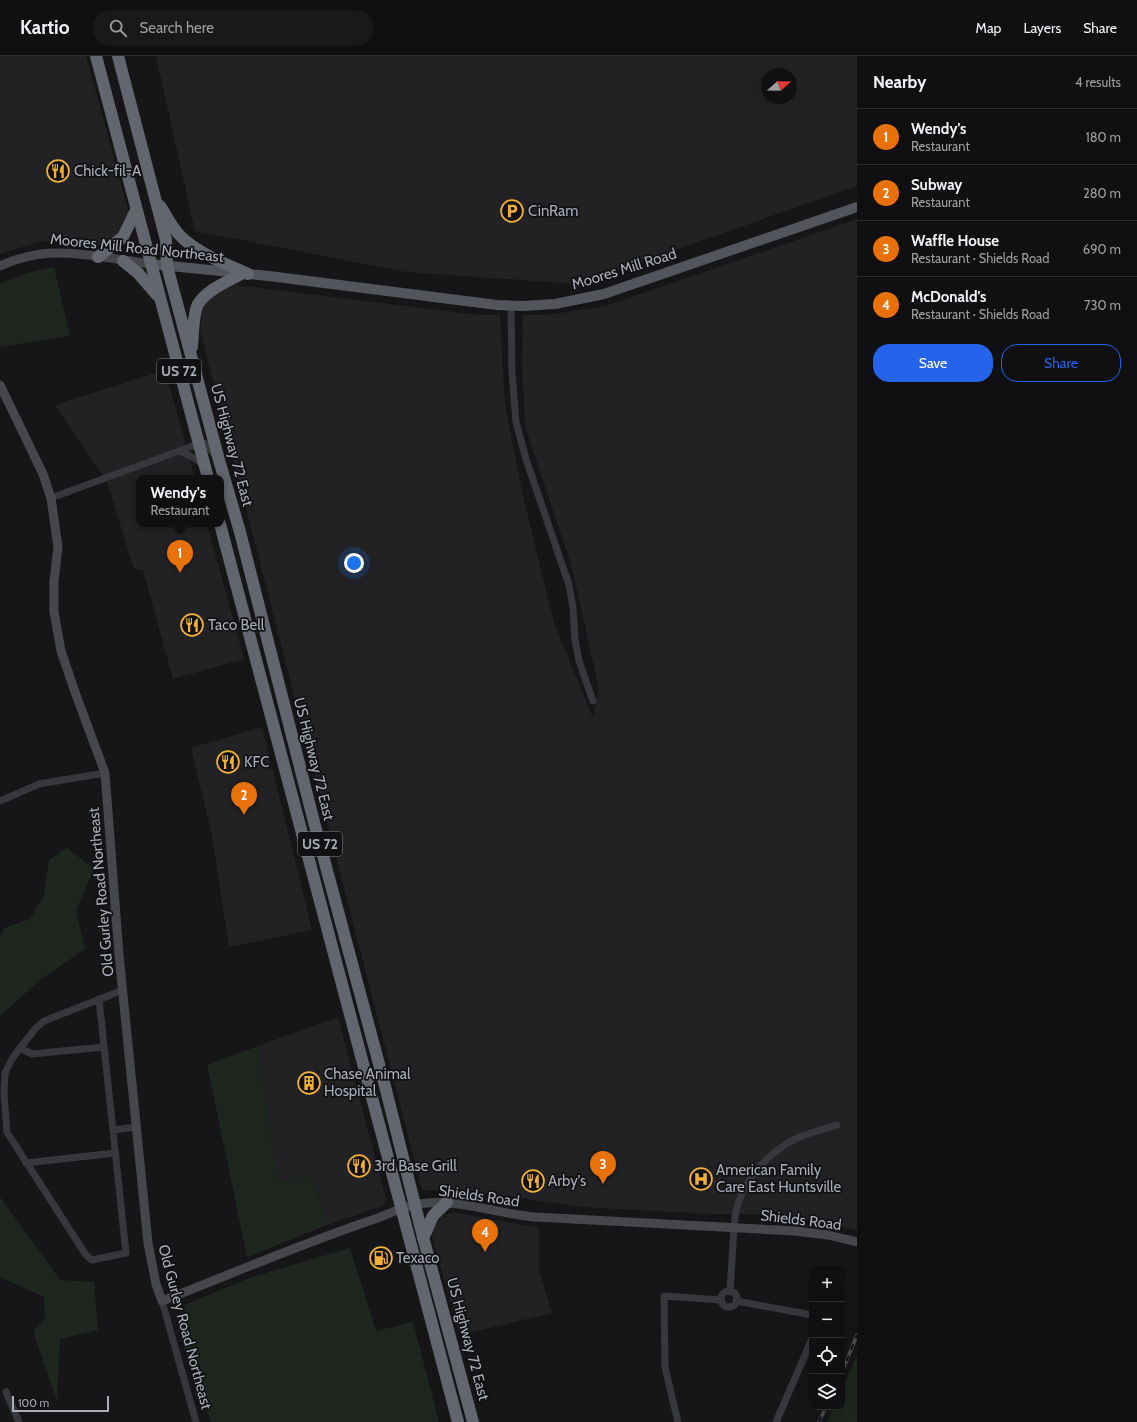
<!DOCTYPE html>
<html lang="en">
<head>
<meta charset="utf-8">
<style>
	:root { --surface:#101012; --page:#19191b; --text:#f1f3f6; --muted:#9c9d9f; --line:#303032; --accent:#2563eb }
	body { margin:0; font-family:Cabin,sans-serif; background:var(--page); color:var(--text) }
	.controls { position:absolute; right:12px; bottom:12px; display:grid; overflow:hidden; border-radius:8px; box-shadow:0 4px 16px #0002 }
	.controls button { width:36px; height:36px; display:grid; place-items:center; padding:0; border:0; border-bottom:1px solid var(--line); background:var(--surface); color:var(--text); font:20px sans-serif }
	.compass { position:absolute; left:761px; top:12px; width:36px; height:36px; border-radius:50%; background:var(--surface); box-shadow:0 4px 16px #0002; rotate:70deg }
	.scale { position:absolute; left:12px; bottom:10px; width:97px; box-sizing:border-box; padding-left:4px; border:2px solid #a8adb8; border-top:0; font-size:11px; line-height:14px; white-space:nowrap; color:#a8adb8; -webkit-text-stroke:3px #111113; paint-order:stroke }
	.you { position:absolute; left:354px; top:507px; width:14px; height:14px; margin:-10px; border:3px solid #fff; border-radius:50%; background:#1a73e8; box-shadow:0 0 0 6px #1a73e833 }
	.badge { display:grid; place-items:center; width:26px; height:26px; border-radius:50%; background:var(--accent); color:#fff; font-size:13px; font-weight:700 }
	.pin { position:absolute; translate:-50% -33px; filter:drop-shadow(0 1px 2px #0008) }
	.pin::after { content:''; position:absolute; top:21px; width:14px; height:12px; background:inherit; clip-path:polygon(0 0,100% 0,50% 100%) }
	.popup { position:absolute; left:136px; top:419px; width:88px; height:52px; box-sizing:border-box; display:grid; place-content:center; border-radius:8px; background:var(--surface); filter:drop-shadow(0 1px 3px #0005); font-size:13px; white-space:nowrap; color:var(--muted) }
	.popup b { font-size:15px; color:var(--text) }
	.popup::after { content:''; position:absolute; left:50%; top:100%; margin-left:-8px; border:8px solid transparent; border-top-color:var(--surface) }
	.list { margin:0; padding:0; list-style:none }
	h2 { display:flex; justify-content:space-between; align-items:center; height:52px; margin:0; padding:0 16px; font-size:17px }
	h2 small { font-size:13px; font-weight:400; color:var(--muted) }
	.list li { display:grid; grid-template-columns:26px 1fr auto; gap:12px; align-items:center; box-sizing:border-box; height:56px; padding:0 16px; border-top:1px solid var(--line) }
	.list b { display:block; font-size:15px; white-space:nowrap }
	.list p { margin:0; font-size:13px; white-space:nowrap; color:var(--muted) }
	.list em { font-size:13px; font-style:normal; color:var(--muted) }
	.actions { display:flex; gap:8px; padding:12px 16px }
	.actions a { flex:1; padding:9px 0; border:1px solid var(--accent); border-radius:16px; text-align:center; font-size:14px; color:var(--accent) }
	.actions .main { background:var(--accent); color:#fff }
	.icon { flex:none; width:22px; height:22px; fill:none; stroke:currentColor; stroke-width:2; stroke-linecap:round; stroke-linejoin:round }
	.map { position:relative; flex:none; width:857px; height:1366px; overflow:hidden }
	header { display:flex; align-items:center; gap:24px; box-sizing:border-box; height:56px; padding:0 20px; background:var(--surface); border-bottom:1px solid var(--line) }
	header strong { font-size:19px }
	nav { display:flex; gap:22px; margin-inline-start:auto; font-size:14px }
	.search { width:280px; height:36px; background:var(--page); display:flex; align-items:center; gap:10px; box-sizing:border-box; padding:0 14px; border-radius:16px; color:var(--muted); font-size:15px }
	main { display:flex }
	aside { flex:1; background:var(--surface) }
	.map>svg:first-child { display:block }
	.built { fill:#222225; fill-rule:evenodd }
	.green { fill:#1e261f }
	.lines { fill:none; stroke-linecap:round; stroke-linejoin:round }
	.street { stroke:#37383d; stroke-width:7 }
	.secondary { stroke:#45474d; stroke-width:9 }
	.primary { stroke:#53555c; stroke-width:10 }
	.highway { stroke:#63666e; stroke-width:12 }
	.rail-casing { stroke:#4a4c52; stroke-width:3.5 }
	.rail { stroke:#111113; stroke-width:2; stroke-dasharray:6; stroke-linecap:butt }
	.labels { text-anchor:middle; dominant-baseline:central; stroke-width:3.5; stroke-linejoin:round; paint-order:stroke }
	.shield { fill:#111113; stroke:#7b7e86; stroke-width:1 }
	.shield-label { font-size:14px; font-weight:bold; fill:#a8adb8 }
	.poi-label { font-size:15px; fill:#a8adb8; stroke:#111113; text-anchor:start }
	.street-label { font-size:15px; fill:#a8adb8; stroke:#111113 }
</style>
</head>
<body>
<header>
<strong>Kartio</strong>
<div class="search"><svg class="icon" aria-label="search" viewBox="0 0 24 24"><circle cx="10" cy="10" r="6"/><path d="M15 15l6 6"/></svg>Search here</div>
<nav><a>Map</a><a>Layers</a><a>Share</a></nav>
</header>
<main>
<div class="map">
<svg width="857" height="1366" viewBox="0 0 857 1366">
	<rect width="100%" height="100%" fill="#161618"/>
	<g class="built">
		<polygon points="0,0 86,0 129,157 124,177 104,189 42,185 0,198"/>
		<path d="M156 0H857V130L578 228 406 216 195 175ZM767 18H791V42H767Z"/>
		<polygon points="857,163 857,1174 790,1159 712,1158 580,1151 479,1136 422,1134 200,274 204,242 235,229 477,259 500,259 505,349 523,440 554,567 593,662 599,633 579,543 570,505 525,370 522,308 523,259 547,259 606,250"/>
		<polygon points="165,314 195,422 139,422 139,468 207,468 244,603 173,623 143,514 134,513 107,426 55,349"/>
		<polygon points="262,671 312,874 229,891 212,780 191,692"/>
		<polygon points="338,961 386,1143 383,1150 327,1169 313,1121 279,1126 274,1102 258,990"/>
		<polygon points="453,1156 539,1172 539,1214 552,1257 460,1279 432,1181 435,1169 442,1160"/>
	</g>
	<g class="green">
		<polygon points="54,211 70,280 0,291 0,227 27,217"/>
		<polygon points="67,792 94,813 76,854 85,893 40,924 0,960 0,882 4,872 30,863 44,839 49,804"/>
		<polygon points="258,990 274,1102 279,1126 313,1121 327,1169 247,1201 207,1009"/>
		<polygon points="0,1141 60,1224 94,1226 98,1274 60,1283 57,1345 33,1275 45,1263 44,1241 0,1221"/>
		<polygon points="350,1192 376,1275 413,1266 439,1366 211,1366 184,1293 177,1262 186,1248 252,1221"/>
		<polygon points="857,1299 857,1366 827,1366 834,1351 842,1351 842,1334"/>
	</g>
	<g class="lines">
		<g class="street">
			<polyline points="511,249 512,317 516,366 526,403 569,529 573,552 575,583 579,605 593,645"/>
			<polyline points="180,395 196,403 203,409"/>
			<polyline points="51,442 198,388 205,387 214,398"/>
			<polyline points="0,745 39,728 105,717"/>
			<polyline points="99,943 126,1197 92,1204 86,1199 19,1095 7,1076 4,1038 5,1017 12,1003 20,992 35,973 44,965 123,934"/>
			<polyline points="20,992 32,998 104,991"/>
			<polyline points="113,1074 137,1071"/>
			<polyline points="26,1107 115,1097"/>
			<circle cx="729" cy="1243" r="8"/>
			<path d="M730 1236C731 1220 732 1203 733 1187 734 1175 734 1162 737 1151 745 1122 768 1098 793 1084 807 1077 822 1074 837 1069"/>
			<polyline points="162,1245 196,1366"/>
			<polyline points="736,1245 812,1259"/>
			<polyline points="6,1336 19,1366"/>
			<polyline points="678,1366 665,1311 664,1240 721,1244"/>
			<polyline points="776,1366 812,1283"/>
		</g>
		<g class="secondary">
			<path d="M0 210C13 204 27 200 41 198 73 194 118 204 151 208"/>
			<path d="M0 329 43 418 51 442 58 491 54 525V556L61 595 75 636 105 717 119 899 148 1187 156 1228 162 1245C231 1218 301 1188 372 1164 390 1158 407 1148 427 1147 463 1144 498 1158 535 1161L795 1175 828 1179 857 1186"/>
		</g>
		<polyline class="primary" points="151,208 269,220 497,249 523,250 555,248 604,238 857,151"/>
		<g class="highway">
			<polyline points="96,0 208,422"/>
			<polyline points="118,0 166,184 167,210 219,404 240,476 314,766 386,1034 423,1181 473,1366"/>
			<path d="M160 150C165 157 168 164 173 171 188 194 224 207 248 218"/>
			<polyline points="98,201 123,181 136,154"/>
			<polyline points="123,205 138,217 157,239"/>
			<path d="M192 291C193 279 193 258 198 248 208 233 227 226 241 218"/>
			<polyline points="220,468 458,1366"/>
			<path d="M423 1181C428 1174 429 1167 433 1160 437 1155 443 1151 447 1146"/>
		</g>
		<g class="rail-casing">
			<g id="rail">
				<polyline points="842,1316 857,1279"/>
				<polyline points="819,1366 826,1351"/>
			</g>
		</g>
		<use href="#rail" class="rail"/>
	</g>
	<defs>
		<g id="restaurant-ring" transform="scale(1.15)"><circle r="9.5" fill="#111113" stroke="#f2b134" stroke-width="1.5"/><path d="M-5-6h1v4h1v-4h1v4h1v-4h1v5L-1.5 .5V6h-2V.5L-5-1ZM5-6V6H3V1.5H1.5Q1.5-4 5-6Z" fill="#f2b134"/></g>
		<g id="parking-ring" transform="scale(1.15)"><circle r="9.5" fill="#111113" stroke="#f2b134" stroke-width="1.5"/><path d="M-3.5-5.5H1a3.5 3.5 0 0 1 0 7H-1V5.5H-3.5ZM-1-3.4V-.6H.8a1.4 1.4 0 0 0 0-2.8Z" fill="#f2b134"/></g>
		<g id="building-ring" transform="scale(1.15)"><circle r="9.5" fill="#111113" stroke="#f2b134" stroke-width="1.5"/><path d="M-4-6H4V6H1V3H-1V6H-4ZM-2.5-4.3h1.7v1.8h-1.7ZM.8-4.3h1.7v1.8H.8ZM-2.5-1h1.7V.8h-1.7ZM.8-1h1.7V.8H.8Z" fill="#f2b134"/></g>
		<g id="hospital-ring" transform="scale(1.15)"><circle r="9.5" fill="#111113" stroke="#f2b134" stroke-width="1.5"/><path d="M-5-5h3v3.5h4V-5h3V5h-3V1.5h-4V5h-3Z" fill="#f2b134"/></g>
		<g id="fuel-ring" transform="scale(1.15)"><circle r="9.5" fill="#111113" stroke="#f2b134" stroke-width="1.5"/><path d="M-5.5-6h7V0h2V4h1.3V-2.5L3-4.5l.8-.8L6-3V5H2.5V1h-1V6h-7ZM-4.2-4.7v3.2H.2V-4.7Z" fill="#f2b134"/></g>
	</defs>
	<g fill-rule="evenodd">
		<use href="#restaurant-ring" x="58" y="115"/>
		<use href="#parking-ring" x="512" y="155"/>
		<use href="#restaurant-ring" x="192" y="569"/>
		<use href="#restaurant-ring" x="228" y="706"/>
		<use href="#building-ring" x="309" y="1027"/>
		<use href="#restaurant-ring" x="359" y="1110"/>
		<use href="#hospital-ring" x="701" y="1123"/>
		<use href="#restaurant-ring" x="533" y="1125"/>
		<use href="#fuel-ring" x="381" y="1202"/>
	</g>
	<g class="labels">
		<g class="shield">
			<rect x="157" y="303" width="44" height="24" rx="3"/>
			<rect x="298" y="776" width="44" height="24" rx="3"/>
		</g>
		<g class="shield-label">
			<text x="179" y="315">US 72</text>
			<text x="320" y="788">US 72</text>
		</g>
		<g class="poi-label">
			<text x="74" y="115">Chick-fil-A</text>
			<text x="528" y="155">CinRam</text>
			<text x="208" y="569">Taco Bell</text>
			<text x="244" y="706">KFC</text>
			<text x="324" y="1018">Chase Animal<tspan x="324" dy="17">Hospital</tspan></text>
			<text x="374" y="1110">3rd Base Grill</text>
			<text x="716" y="1114">American Family<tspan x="716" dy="17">Care East Huntsville</tspan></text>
			<text x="548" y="1125">Arby's</text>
			<text x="396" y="1202">Texaco</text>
		</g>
		<g class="street-label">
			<text transform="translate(137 192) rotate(6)">Moores Mill Road Northeast</text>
			<text transform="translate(624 213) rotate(-17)">Moores Mill Road</text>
			<text transform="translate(232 389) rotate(75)">US Highway 72 East</text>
			<text transform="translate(314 703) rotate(76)">US Highway 72 East</text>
			<text transform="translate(101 836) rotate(-95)">Old Gurley Road Northeast</text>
			<text transform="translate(479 1140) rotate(8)">Shields Road</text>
			<text transform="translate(801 1164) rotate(7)">Shields Road</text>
			<text transform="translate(185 1271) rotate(75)">Old Gurley Road Northeast</text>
			<text transform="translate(468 1283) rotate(75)">US Highway 72 East</text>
		</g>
	</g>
</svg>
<div class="controls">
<button>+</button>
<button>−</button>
<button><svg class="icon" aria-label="locate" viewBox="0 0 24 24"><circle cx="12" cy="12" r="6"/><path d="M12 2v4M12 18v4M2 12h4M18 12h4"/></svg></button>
<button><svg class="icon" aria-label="layers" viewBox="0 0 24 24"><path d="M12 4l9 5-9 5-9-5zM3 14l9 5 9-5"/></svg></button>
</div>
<svg class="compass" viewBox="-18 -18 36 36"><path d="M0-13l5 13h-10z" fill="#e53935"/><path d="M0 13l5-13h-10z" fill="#9c9d9f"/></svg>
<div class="scale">100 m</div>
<div class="you"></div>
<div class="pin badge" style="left:180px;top:517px;background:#e8710a">1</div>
<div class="popup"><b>Wendy's</b>Restaurant</div>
<div class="pin badge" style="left:244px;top:759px;background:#e8710a">2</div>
<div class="pin badge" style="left:603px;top:1128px;background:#e8710a">3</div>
<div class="pin badge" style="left:485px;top:1196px;background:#e8710a">4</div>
</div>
<aside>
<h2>Nearby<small>4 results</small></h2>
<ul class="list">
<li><span class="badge" style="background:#e8710a">1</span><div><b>Wendy's</b><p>Restaurant</p></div><em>180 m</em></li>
<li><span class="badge" style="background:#e8710a">2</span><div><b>Subway</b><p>Restaurant</p></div><em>280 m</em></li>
<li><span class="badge" style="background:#e8710a">3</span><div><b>Waffle House</b><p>Restaurant · Shields Road</p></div><em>690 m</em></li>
<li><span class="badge" style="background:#e8710a">4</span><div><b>McDonald's</b><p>Restaurant · Shields Road</p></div><em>730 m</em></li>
</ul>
<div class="actions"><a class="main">Save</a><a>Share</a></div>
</aside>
</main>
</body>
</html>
